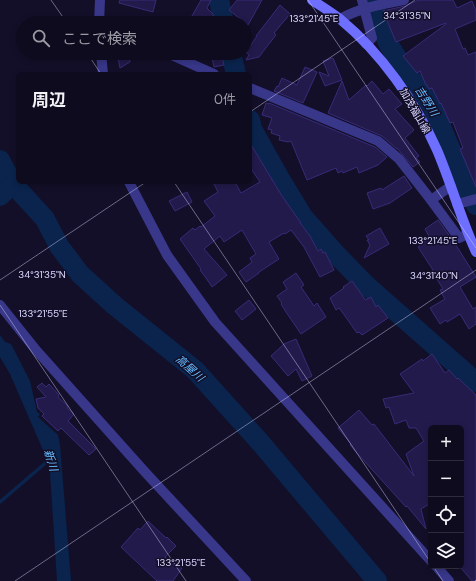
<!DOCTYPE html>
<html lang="ja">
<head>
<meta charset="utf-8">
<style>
	:root { --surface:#0e0b1f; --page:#1c192c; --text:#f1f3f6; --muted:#9b9ba4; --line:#2e2b3d }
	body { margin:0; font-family:"DM Sans","Noto Sans JP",sans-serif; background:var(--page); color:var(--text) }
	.controls { position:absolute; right:12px; bottom:12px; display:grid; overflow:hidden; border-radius:6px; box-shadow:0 2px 6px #0003 }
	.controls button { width:36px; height:36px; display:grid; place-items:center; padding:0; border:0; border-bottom:1px solid var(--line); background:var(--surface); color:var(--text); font:20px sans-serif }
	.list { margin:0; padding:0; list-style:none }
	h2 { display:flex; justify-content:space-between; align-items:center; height:52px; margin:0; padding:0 16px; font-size:17px }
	h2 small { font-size:13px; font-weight:400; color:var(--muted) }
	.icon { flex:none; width:22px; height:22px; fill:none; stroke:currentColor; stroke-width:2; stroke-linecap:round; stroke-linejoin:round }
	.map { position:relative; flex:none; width:476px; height:581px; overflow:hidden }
	.search { position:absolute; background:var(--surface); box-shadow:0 2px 6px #0003; left:16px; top:16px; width:236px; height:44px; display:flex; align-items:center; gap:10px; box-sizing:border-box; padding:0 14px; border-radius:22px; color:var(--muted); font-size:15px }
	.panel { position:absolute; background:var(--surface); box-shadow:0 2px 6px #0003; left:16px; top:72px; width:236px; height:112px; border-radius:6px }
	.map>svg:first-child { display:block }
	.water { fill:#0a244d }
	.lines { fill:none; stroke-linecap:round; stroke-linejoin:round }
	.stream { stroke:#0a244d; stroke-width:3.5 }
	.river { stroke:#0a244d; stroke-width:20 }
	.building { fill:#221a4b; stroke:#382b78 }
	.minor { stroke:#38378a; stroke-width:10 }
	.secondary { stroke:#6e6eff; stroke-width:10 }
	.ticks { fill:none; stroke:#dad7ff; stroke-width:1; stroke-opacity:0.45 }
	.labels { text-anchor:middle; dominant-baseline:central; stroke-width:3; stroke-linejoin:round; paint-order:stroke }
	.street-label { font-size:10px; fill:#dad7ff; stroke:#130f29 }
	.water-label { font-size:11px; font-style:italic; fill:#65bcff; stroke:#130f29 }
	.ticks-label { font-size:10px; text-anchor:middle; fill:#dad7ff; stroke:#130f29; stroke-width:3; stroke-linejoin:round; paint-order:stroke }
</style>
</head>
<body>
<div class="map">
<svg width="476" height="581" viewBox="0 0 476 581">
	<rect width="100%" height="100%" fill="#130f29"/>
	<polygon class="water" points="0,335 5,342 11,344 30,381 37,412 40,414 38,417 58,435 60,445 71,581 57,581 50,472 43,450 10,374 0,357"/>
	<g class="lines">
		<polyline class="stream" points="0,502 49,460"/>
		<g class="river">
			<polyline points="219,0 224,23"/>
			<polyline points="373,0 377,17 389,45 406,72 432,105 467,189 476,205"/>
			<polyline points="231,53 236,74"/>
			<polyline points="250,120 252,129 280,179 303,217 334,252 366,285 476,382"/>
			<polyline points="0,160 13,184 45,219 59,246 80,274 114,305 195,370 259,441 377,581"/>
			<polyline points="0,196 13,184"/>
		</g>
	</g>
	<g class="building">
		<polygon points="120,0 156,0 153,12 119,3"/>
		<polygon points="201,0 211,0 207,8 213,14 215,23 188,23"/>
		<polygon points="237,0 262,0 248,25 229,10"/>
		<polygon points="419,0 453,0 457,8 472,1 476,11 476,20 455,29 463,49 465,48 468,55 476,52 476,187 460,149 463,148 453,122 450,123 441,103 440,104 432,88 429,89 427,85 426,85 420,71 417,73 403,56 446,24 446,23 396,42 383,11 405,6 409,4"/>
		<polygon points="280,5 290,14 274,33 276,35 265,49 259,57 246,60 249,55 246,52 257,36 256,36"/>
		<polygon points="117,53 129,53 130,62 120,68"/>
		<polygon points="211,53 221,53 224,65 214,67"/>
		<polygon points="333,58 342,80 325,86 319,72 329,76 323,61"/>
		<polygon points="305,67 317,72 303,103 274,91 277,86 278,87 282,78 297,85"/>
		<polygon points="342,81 349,100 366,85 367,86 372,81 383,94 389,89 402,104 395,109 414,130 405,138 419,156 416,158 420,162 413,167 397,148 397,149 382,136 328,113"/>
		<polygon points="266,103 269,104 269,103 375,147 387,157 378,165 359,173 357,167 343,173 342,171 338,173 336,168 307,180 291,141 288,142 279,140 280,136 271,133 272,130 268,129 272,118 262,115"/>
		<polygon points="250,143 282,196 301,223 300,223 310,236 318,251 321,249 323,253 325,252 334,270 320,277 304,247 291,230 285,234 284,233 269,242 279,259 259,272 259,273 246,282 239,272 252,262 250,258 256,254 242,230 224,242 220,236 204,249 227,275 212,287 206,278 200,270 201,269 180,239 193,228 195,230 200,226 201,227 215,216 204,201 218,192 213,182 235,182 241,193 260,182 250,167"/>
		<polygon points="404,176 412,188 390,203 373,209 367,193 381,188 382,190"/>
		<polygon points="187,192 192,202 175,211 169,201"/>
		<polygon points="438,220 454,242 476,277 460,287 473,309 476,307 476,324 469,329 460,314 447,322 446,320 440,324 430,308 445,299 440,290 443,289 432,271 433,270 418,247 420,246 419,245 430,238 425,229"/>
		<polygon points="380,228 389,244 364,258 370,245 367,240 369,240 366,236"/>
		<polygon points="296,273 304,285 301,287 314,306 317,303 326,317 301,334 286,312 281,304 282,303 277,296 287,289 283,282"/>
		<polygon points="352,281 362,295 365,300 371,297 376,307 378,305 388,318 362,335 359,332 357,333 340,309 339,308 336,310 330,298 344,288 343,287"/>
		<polygon points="249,300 256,309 242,320 235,311"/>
		<polygon points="296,339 312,376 302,381 296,369 288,376 271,356 284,344"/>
		<polygon points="432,354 445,373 449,370 457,379 458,378 476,395 476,581 472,581 461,568 461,428 431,428 431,503 421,509 426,529 407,506 406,507 357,453 350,445 351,444 338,428 359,410 372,425 374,424 414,476 406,454 424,441 416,428 409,428 406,420 395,424 389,407 386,408 383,399 414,393 400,374 422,359 423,361"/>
		<polygon points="42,383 46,387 49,384 59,395 58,397 68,406 67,408 74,414 68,421 96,449 89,455 61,428 58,431 42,416 44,414 38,408 36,399 46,397 37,387"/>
		<polygon points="148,521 166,538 167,537 176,546 165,557 182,568 173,581 157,581 121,547 138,528 140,530"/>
	</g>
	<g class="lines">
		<g class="minor">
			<polyline points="362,0 372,38 366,44"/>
			<path d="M340 19C359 8 382 4 404 0"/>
			<polyline points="99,23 100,0"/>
			<polyline points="101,53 103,74"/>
			<polyline points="167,53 214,74"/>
			<polyline points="250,88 378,141 399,159 431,200 459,238 468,234"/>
			<polyline points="129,182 167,255 215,322 431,561"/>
			<polyline points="431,200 451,186"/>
			<polyline points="457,204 476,199"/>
			<polyline points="0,305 36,350 145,472 246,581"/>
			<polyline points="436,566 449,581"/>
		</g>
		<path class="secondary" d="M312 0C321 6 331 12 340 19 381 53 415 101 437 150 451 183 461 219 476 252"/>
	</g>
	<path class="ticks" d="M51 0 67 23M308 0 476 248M87 53 101 74M250 112 415 0M174 182 431 563M0 280 146 182M0 305 186 581M433 566 443 581M15 581 476 270M475 581 476 580"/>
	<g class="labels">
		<g class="street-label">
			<text transform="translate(415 111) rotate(60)">加茂福山線</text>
		</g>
		<g class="water-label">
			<text transform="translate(427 101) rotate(58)">吉野川</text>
			<text transform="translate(190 368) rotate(42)">高屋川</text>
			<text transform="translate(51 460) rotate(73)">新川</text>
		</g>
	</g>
	<g class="ticks-label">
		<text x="407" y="19">34°31'35"N</text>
		<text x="314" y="22">133°21'45"E</text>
		<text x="433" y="244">133°21'45"E</text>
		<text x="42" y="278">34°31'35"N</text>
		<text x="434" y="279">34°31'40"N</text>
		<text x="43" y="317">133°21'55"E</text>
		<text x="181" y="566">133°21'55"E</text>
	</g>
</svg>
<div class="controls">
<button>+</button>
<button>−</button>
<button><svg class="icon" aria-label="locate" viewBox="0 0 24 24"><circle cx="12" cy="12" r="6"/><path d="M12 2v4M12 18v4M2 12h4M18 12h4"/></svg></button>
<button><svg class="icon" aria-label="layers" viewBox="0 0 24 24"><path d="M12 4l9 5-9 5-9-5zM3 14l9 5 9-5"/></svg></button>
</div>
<div class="search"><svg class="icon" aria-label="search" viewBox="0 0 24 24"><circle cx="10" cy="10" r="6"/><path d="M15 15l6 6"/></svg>ここで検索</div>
<section class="panel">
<h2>周辺<small>0件</small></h2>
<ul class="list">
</ul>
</section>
</div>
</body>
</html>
